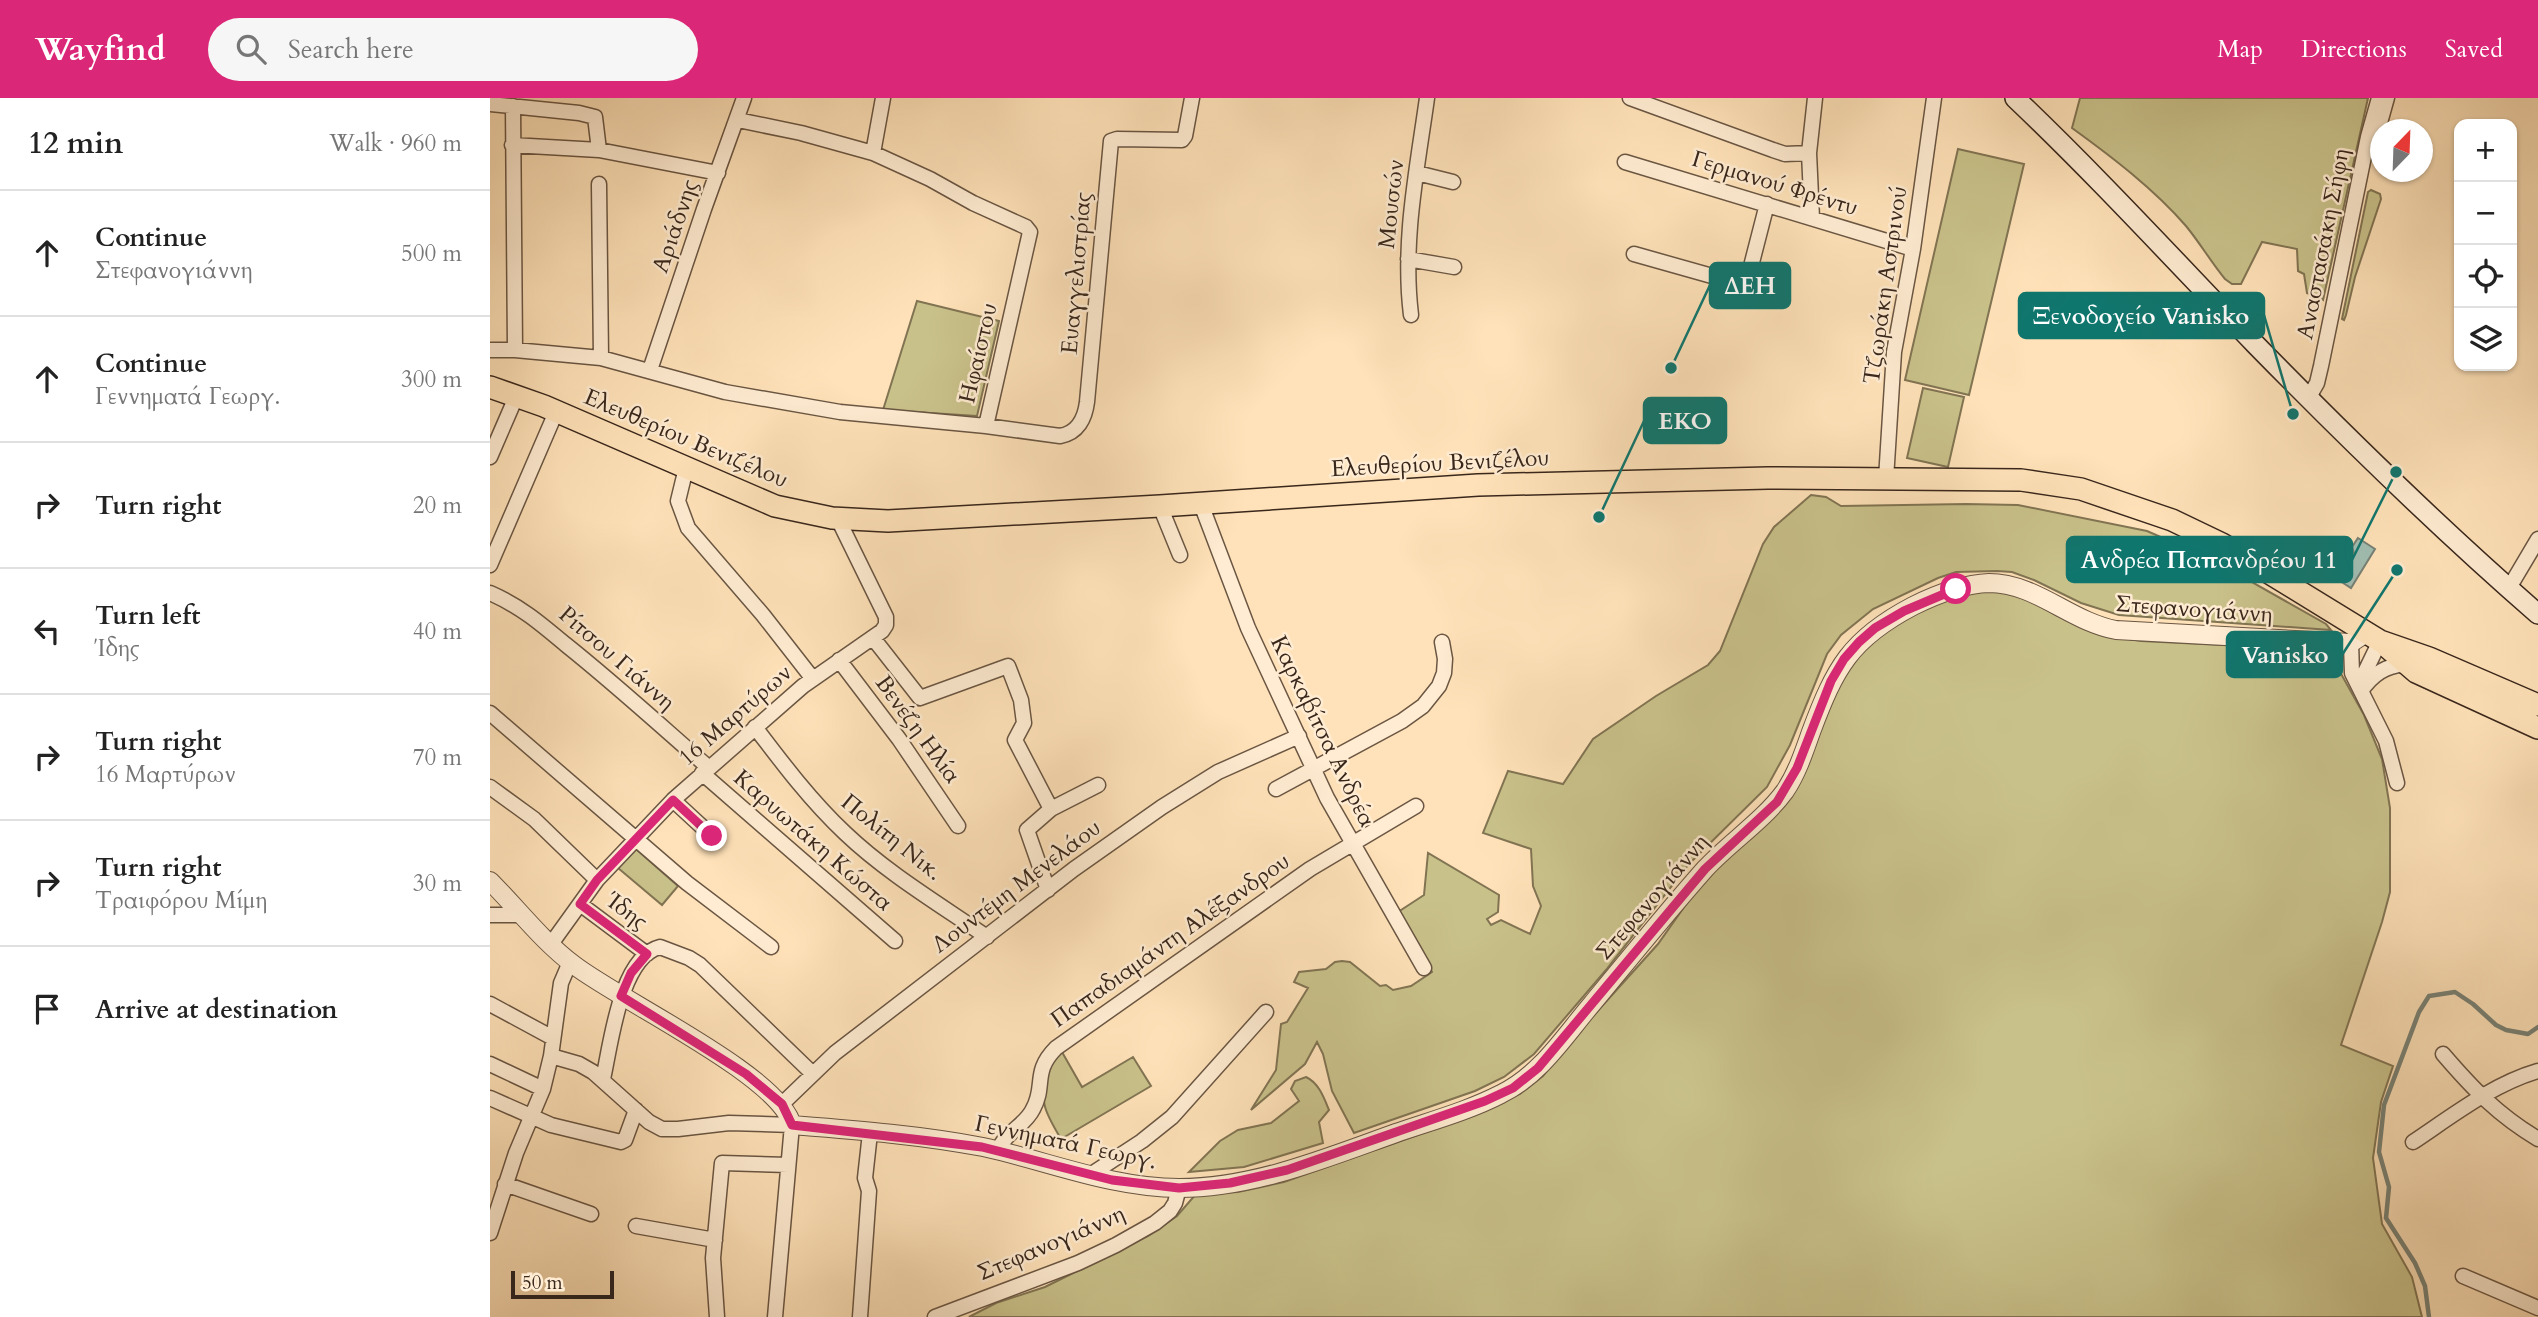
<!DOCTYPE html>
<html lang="en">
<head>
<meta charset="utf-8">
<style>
	:root { --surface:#fff; --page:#f6f6f6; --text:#222; --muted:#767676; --line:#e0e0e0; --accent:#db2777 }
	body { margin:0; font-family:Cardo,serif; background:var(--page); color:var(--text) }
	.controls { position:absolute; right:21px; top:21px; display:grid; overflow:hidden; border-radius:14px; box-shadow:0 2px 5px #0004 }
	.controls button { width:63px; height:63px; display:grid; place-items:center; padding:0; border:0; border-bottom:2px solid var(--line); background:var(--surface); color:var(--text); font:35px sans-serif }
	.compass { position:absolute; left:1880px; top:21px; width:63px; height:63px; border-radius:50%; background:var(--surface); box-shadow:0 2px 5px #0004; rotate:23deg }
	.scale { position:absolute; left:21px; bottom:18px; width:103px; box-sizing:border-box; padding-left:7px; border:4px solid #39271c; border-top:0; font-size:19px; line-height:24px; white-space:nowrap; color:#39271c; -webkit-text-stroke:5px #ffecd2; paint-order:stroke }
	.stop { position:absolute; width:21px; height:21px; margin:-16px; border:5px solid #db2777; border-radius:50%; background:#fff }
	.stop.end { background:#db2777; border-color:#fff; box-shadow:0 2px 7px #0008 }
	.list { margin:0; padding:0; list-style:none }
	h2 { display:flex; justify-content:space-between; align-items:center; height:91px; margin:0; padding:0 28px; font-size:30px }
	h2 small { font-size:23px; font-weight:400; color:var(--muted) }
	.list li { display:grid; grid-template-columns:46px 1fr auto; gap:21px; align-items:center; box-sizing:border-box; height:126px; padding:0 28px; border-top:2px solid var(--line) }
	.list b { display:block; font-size:26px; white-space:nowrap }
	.list p { margin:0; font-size:23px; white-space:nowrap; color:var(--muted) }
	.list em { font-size:23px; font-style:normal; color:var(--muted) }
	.icon { flex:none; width:38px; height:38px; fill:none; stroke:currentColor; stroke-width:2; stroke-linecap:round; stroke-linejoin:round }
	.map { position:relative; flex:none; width:2048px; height:1219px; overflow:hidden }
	header { display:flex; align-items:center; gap:42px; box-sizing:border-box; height:98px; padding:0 35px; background:var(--accent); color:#fff }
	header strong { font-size:33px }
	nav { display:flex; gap:38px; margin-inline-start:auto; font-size:24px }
	.search { width:490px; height:63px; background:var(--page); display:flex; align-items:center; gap:18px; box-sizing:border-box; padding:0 24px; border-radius:38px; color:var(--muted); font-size:26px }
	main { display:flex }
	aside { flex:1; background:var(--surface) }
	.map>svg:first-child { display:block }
	.green { fill:#c9c18a; stroke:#817453; stroke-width:2 }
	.water { fill:#a0bdb1; stroke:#778175; stroke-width:2 }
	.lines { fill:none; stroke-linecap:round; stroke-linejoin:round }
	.stream { stroke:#778175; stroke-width:4.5 }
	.pedestrian-casing { stroke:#6a5643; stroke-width:13 }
	.minor-casing { stroke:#6a5643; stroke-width:17 }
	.tertiary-casing { stroke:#6a5643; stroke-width:20 }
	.secondary-casing { stroke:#39271c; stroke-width:22 }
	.primary-casing { stroke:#39271c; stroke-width:24 }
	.pedestrian { stroke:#ffecd2; stroke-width:10 }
	.minor { stroke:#ffecd2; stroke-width:14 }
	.tertiary { stroke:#ffecd2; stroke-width:18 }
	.secondary { stroke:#ffecd2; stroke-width:19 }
	.primary { stroke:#ffe2b9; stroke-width:21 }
	.route { stroke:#db2777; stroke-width:9 }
	.labels { text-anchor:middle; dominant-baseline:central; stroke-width:5; stroke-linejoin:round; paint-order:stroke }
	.street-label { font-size:23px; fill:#39271c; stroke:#ffecd2 }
	.leader { fill:none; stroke:#0f766e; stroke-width:2.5 }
	.callout-dot { fill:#0f766e; stroke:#ffecd2; stroke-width:2.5 }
	.callout { fill:#0f766e; stroke:#0f766e; stroke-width:2.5 }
	.callout-label { font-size:24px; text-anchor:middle; font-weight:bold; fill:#fff }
</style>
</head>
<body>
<header>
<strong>Wayfind</strong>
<div class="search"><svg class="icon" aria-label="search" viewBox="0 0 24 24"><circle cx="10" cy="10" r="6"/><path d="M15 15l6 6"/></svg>Search here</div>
<nav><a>Map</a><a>Directions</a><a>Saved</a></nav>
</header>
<main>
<aside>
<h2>12 min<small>Walk · 960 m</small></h2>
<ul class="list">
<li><svg class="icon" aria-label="ahead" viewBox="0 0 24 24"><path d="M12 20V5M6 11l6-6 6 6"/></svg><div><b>Continue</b><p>Στεφανογιάννη</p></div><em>500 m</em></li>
<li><svg class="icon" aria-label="ahead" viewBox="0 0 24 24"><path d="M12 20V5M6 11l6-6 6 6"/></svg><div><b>Continue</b><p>Γεννηματά Γεωργ.</p></div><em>300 m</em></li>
<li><svg class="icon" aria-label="right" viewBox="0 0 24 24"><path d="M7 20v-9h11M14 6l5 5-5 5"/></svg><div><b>Turn right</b></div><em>20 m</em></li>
<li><svg class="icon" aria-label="left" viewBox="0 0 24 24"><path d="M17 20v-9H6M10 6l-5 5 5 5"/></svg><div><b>Turn left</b><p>Ίδης</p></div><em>40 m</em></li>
<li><svg class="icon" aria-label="right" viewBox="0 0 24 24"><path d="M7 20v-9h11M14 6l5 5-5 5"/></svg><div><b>Turn right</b><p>16 Μαρτύρων</p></div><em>70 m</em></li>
<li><svg class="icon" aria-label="right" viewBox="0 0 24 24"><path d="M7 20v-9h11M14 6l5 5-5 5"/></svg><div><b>Turn right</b><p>Τραιφόρου Μίμη</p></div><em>30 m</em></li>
<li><svg class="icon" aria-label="arrive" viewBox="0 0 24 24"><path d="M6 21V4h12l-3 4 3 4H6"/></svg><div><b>Arrive at destination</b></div></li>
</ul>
</aside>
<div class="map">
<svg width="2048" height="1219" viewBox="0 0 2048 1219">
	<rect width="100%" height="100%" fill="#ffe2b9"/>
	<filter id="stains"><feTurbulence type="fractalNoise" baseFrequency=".00286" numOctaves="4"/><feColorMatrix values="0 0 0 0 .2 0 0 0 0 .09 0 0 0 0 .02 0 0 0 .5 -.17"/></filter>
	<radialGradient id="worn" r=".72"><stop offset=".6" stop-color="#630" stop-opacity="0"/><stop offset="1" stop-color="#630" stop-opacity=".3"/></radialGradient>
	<path class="green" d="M1590,0H1878L1833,202L1817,195L1814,176L1808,173L1807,151L1772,144L1751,186H1742L1735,181C1721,164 1710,145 1696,128C1664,91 1622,59 1582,30Z
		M1468,51L1534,66L1479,297L1415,282Z
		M1881,92L1890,96L1891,101L1865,179L1856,217L1854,222L1852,221L1878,94Z
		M427,203L509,223L487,318L393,312Z
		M1433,290L1474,299L1458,369L1417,360Z
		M1321,397L1336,399L1351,408L1476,406L1528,407L1657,433L1721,461L1836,526L1841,532L1629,517L1591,505L1544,482L1522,474L1507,473L1466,474L1448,480L1383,511L1351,537L1337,556L1300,647L1277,689L1199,766L1116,872L1044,956L1014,979L985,993L864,1035L842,993L833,956L827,944L815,966L761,1012L786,972L791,926L797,924L818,890L804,884L809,874L836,871L845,864L852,863L860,864L890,888L896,887L903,892L921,888L942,874L908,814L934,797L938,755L1009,797L1008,814L997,821L1001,827L1011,822L1040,836L1051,808L1043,788L1041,751L993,735L1018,673L1073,686L1103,641L1166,598L1218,567L1230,553L1273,446L1284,429Z
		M1489,491L1512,493L1536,501L1566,517L1613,537L1651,543L1833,552L1840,556L1874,617L1892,661L1900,710V794L1892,824L1851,947L1903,968L1891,1004L1883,1060L1892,1126L1922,1179L1932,1219H479L506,1205L555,1189L658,1138L687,1118L706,1096L748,1094L794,1084L959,1026L1030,996L1053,978L1086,937L1168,846L1209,788L1261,735L1351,581L1380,544L1432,511Z
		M146,751L188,788L172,807L128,770Z
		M572,954L592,989L643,959L661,988L571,1041C548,1003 552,1004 561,962Z
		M816,979C829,985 834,1000 839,1012L829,1024L833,1045L754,1069L699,1074L730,1043L748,1032L781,1025L809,1003L801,991L805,983Z"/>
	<path class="water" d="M1868,440L1885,451L1861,490L1844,479L1853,463H1859L1864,455L1862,449Z"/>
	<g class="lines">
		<path class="stream" d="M1939,1219L1935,1188L1925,1165L1896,1120L1899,1089L1889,1054L1894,1007L1929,914L1939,898L1965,894L1983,906L2006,927L2016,932L2038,936L2048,929"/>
		<defs>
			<path id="pedestrian" d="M1887,43L1899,0"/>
			<path id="minor" d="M1140,0L1283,52L1295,56L1319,55
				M0,6L89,15L105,19L109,52L228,75
				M23,8L25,252
				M248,22L311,35L383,55L440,81L483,105L536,129L540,134L496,328
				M22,47L109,52
				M383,55L393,0
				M1135,64L1423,151
				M927,75L963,84
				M109,86L111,260
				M1322,120L1319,55L1325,0
				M1144,156L1254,187L1258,180L1277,106
				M918,161L964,169
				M921,217C912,144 927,72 937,0
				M0,252H25L111,260L235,294L350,314L496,328L570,338C588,335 595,320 597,304L621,43L627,41L692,42L695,38L702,0
				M160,272L214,111L254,0
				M1819,299L1827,285L1831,268L1878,39L1889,0
				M0,359L26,299
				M196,370L188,403L198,430L273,517L323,581
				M1396,381L1404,254L1423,151L1444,0
				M711,406L758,530L837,700L934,870
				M670,408L690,457
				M0,467L66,314
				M2019,490L2048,441
				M0,495C30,508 50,525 75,546C124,585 171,628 218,669
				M383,540L430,600L518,568L531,602L534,625L525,642L561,711
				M1861,545L1862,575L1896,643L1907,685
				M349,562L409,641L468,728
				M1872,588L1875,574L1890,543
				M1871,593C1882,577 1896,566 1916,567
				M0,615L197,785L281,849
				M265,629C293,666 321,703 355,735C397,775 449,806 497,839
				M212,675L405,843
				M0,689L44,721L107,782
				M786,691L912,623L933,608L949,588L954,575L955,561L952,544
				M183,702L222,738
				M558,792L537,732L561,711L608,687
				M90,806L157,856
				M0,817H32
				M61,846L107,782L183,702L313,588L392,533L396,527V519L348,421
				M0,906L63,940
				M1953,956C1983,991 2008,1017 2048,1041
				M61,958L89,966L103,974L159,1024L172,1031H188L239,1025L302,1027L285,1219
				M0,966L53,991
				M113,981C121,946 130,859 170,849L199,860L210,867L323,976
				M0,1000L61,1027L131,1044L135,1042L146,1012
				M292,1006L345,955L584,771L672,709L728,674L809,638
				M1923,1044C1962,1018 2003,986 2048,973
				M508,1053C515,1034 535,1028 543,1011C556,988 542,974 566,950L820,771L926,708
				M600,1077L652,1043L682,1019L776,914
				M15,1086L101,1116
				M146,1128L225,1142
				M0,1135L26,1055L53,991L61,958L71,885L80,864
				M1973,1178L2048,1210
				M227,1219L223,1160L232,1065L298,1067
				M370,1219L379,1093L375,1080L380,1035
				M445,1219L588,1165L626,1147L665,1125L680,1113L685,1105L689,1090"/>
			<path id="tertiary" d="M0,783C28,811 52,843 84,867C129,902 290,978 302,1027C365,1032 431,1037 493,1049C558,1063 622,1090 689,1090C764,1090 836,1060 906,1035C941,1023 978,1013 1011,996C1050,977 1074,939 1101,907C1139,861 1176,815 1215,771C1240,744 1273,723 1295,693C1307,675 1314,654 1321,634C1345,570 1360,541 1423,508C1447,496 1472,486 1499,485C1546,485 1581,524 1626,532L1861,545L1876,535"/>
			<path id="secondary" d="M1525,0C1608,79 1685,163 1765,246C1856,339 1949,430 2048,516"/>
			<path id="primary" d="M0,289L54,308L285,408L342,420L398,423L670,408L988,387L1278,380L1531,382L1591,391L1682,422L1732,446L1890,543L1939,560L2048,607
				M1897,549L1926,574L2048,630"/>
		</defs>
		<use href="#pedestrian" class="pedestrian-casing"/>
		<use href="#minor" class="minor-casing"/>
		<use href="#tertiary" class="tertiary-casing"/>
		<use href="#secondary" class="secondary-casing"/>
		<use href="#primary" class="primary-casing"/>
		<use href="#pedestrian" class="pedestrian"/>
		<use href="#minor" class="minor"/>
		<use href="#tertiary" class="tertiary"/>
		<use href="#secondary" class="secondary"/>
		<use href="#primary" class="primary"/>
	</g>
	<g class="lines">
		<path class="route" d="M222,738L183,702L107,782L90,806L157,856L141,875L131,898L256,976L292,1006L302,1027L492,1049L622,1082L689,1090L740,1085L797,1072L995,1003L1023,990L1048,970L1215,771L1287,704L1307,670L1341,583L1354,561L1369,544L1385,530L1414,513L1466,491"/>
	</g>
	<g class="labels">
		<g class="street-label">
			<text transform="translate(1285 85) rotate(17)">Γερμανού Φρέντυ</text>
			<text transform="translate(901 106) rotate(-84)">Μουσών</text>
			<text transform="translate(185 128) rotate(-71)">Αριάδνης</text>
			<text transform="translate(1833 146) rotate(-79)">Αναστασάκη Σήφη</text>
			<text transform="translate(586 175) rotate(-85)">Ευαγγελιστρίας</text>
			<text transform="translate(1395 187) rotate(-82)">Τζωράκη Αστρινού</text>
			<text transform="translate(488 255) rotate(-77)">Ηφαίστου</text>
			<text transform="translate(196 340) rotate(23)">Ελευθερίου Βενιζέλου</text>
			<text transform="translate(950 365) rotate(-3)">Ελευθερίου Βενιζέλου</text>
			<text transform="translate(1704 511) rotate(4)">Στεφανογιάννη</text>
			<text transform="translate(127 560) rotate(41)">Ρίτσου Γιάννη</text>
			<text transform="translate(245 617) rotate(-41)">16 Μαρτύρων</text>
			<text transform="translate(428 631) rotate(54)">Βενέζη Ηλία</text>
			<text transform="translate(833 633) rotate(64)">Καρκαβίτσα Ανδρέα</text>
			<text transform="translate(402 739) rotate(39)">Πολίτη Νικ.</text>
			<text transform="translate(323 742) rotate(41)">Καρυωτάκη Κώστα</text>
			<text transform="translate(526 788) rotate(-37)">Λουντέμη Μενελάου</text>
			<text transform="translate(1162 799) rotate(-49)">Στεφανογιάννη</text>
			<text transform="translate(137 813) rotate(37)">Ίδης</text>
			<text transform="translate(680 842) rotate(-35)">Παπαδιαμάντη Αλέξανδρου</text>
			<text transform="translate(576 1044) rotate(12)">Γεννηματά Γεωργ.</text>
			<text transform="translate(561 1145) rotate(-23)">Στεφανογιάννη</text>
		</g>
	</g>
	<path class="leader" d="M1181 270L1220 187M1803 316L1774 217M1109 419L1154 323M1906 374L1862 462M1907 472L1852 557"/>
	<g class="callout-dot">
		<circle cx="1181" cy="270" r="7"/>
		<circle cx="1803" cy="316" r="7"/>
		<circle cx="1109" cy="419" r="7"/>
		<circle cx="1906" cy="374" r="7"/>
		<circle cx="1907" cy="472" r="7"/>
	</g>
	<g class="callout">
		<rect x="1220" y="165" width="80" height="45" rx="7"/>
		<rect x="1529" y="195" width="245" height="45" rx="7"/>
		<rect x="1154" y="300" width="82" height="45" rx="7"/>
		<rect x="1577" y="439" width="285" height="45" rx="7"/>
		<rect x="1737" y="534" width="115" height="45" rx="7"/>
	</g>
	<g class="callout-label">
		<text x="1260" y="196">ΔΕΗ</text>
		<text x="1651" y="226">Ξενοδοχείο Vanisko</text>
		<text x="1195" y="331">EKO</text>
		<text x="1719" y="470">Ανδρέα Παπανδρέου 11</text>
		<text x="1795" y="565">Vanisko</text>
	</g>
	<rect width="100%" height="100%" filter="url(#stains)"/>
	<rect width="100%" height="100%" fill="url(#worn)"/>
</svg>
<div class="controls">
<button>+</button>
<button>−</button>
<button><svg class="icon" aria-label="locate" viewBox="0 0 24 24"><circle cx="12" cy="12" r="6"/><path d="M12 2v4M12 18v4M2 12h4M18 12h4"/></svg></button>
<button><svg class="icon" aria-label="layers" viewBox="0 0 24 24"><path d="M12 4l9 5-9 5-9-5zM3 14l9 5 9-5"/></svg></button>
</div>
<svg class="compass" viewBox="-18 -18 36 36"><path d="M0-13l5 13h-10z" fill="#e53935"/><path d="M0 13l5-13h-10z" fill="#767676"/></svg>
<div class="scale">50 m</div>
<div class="stop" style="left:1466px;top:491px"></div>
<div class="stop end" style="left:222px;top:738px"></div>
</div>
</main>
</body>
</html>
